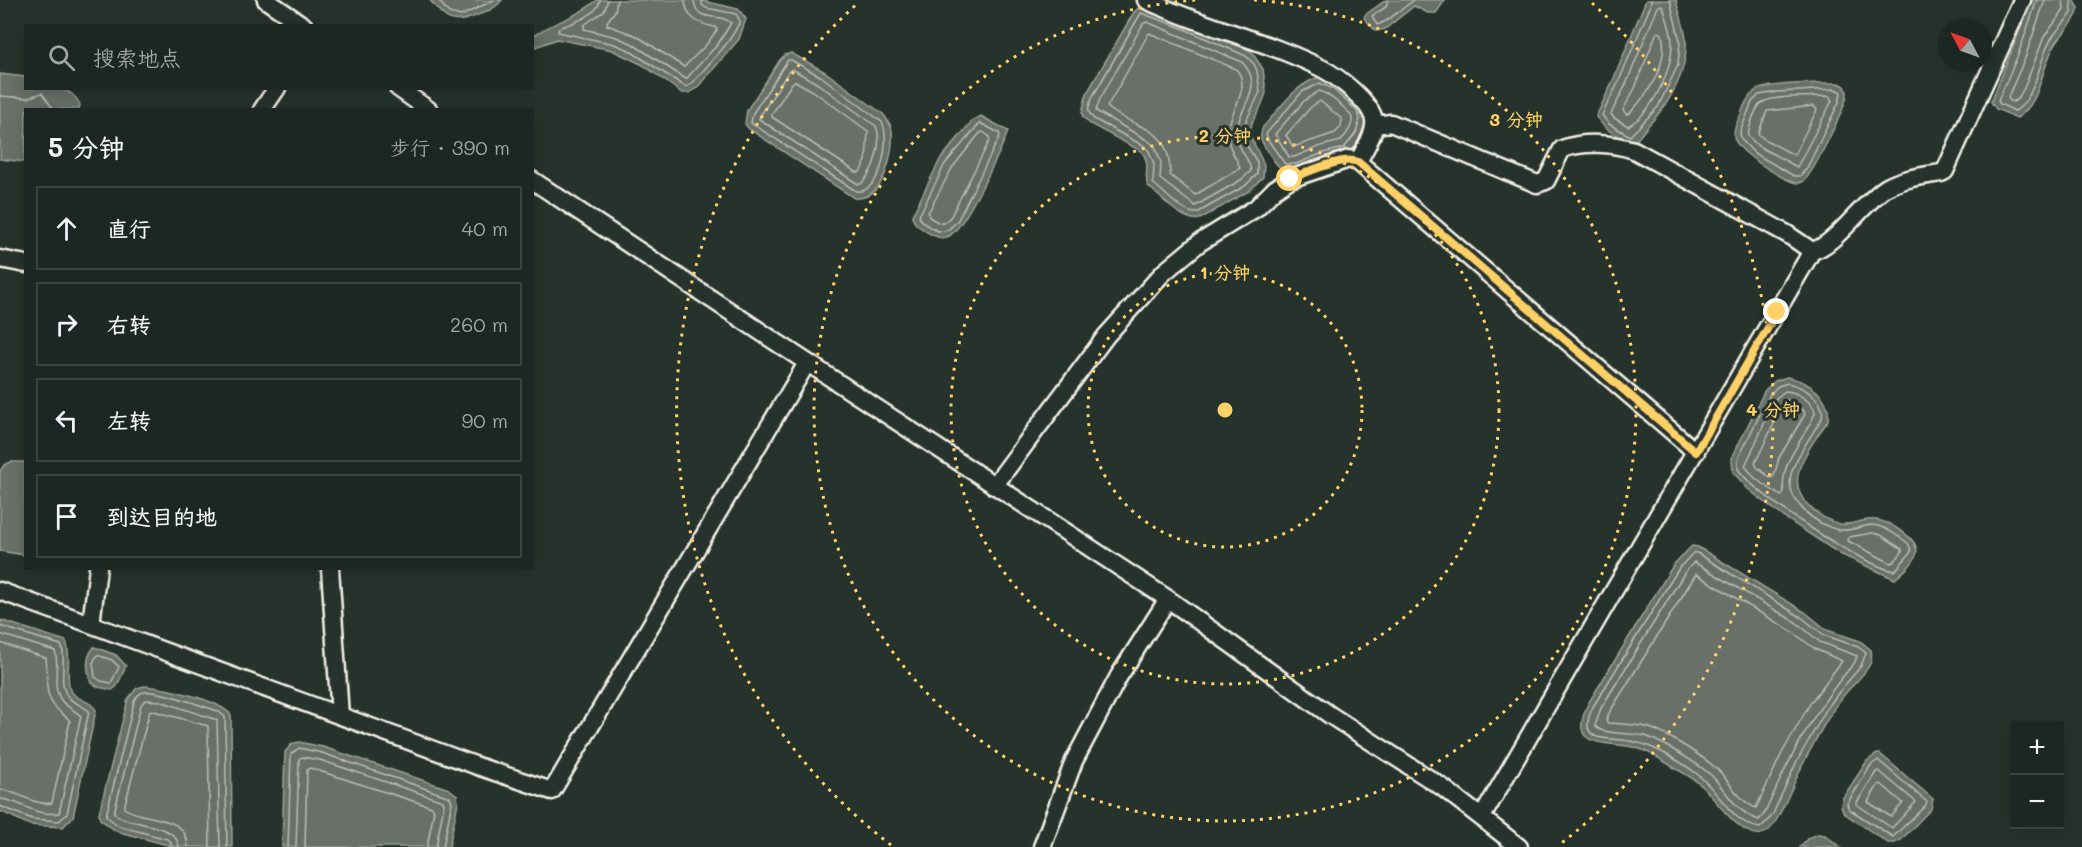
<!DOCTYPE html>
<html lang="zh">
<head>
<meta charset="utf-8">
<style>
	:root { --surface:#1c2622; --page:#29322f; --text:#f1f3f6; --muted:#a0a5a5; --line:#3a4340 }
	body { margin:0; font-family:Mali,"LXGW WenKai TC",sans-serif; background:var(--page); color:var(--text) }
	.controls { position:absolute; right:18px; bottom:18px; display:grid; overflow:hidden; border-radius:0px; box-shadow:0 3px 15px #0003 }
	.controls button { width:54px; height:54px; display:grid; place-items:center; padding:0; border:0; border-bottom:2px solid var(--line); background:var(--surface); color:var(--text); font:30px sans-serif }
	.compass { position:absolute; left:1938px; top:18px; width:54px; height:54px; border-radius:50%; background:var(--surface); box-shadow:0 3px 15px #0003; rotate:311deg }
	.stop { position:absolute; width:18px; height:18px; margin:-14px; border:4px solid #ffd166; border-radius:50%; background:#fff }
	.stop.end { background:#ffd166; border-color:#fff; box-shadow:0 2px 6px #0008 }
	.list { margin:0; padding:0; list-style:none }
	h2 { display:flex; justify-content:space-between; align-items:center; height:78px; margin:0; padding:0 24px; font-size:26px }
	h2 small { font-size:20px; font-weight:400; color:var(--muted) }
	.list li { display:grid; grid-template-columns:39px 1fr auto; gap:18px; align-items:center; box-sizing:border-box; height:84px; margin:0 12px 12px; padding:0 12px; border:2px solid var(--line); border-radius:0px }
	.list b { display:block; font-size:22px; white-space:nowrap }
	.list em { font-size:20px; font-style:normal; color:var(--muted) }
	.icon { flex:none; width:33px; height:33px; fill:none; stroke:currentColor; stroke-width:2; stroke-linecap:round; stroke-linejoin:round }
	.map { position:relative; flex:none; width:2082px; height:847px; overflow:hidden }
	.search { position:absolute; background:var(--surface); box-shadow:0 3px 15px #0003; left:24px; top:24px; width:510px; height:66px; display:flex; align-items:center; gap:15px; box-sizing:border-box; padding:0 21px; border-radius:0px; color:var(--muted); font-size:22px }
	.panel { position:absolute; background:var(--surface); box-shadow:0 3px 15px #0003; left:24px; top:108px; width:510px; height:462px; border-radius:0px }
	.map>svg:first-child { display:block }
	.water { fill:#676f68; stroke:#9fa39b; stroke-width:1.5 }
	.lines { fill:none; stroke-linecap:round; stroke-linejoin:round }
	.shore { stroke:#bcbdb5; stroke-width:1.5 }
	.minor-casing { stroke:#f4f1e8; stroke-width:21 }
	.minor { stroke:#26332d; stroke-width:16 }
	.route { stroke:#ffd166; stroke-width:8 }
	.ring { fill:none; stroke:#ffd166; stroke-width:3; stroke-dasharray:3 6 }
	.centre { fill:#ffd166; stroke:#26332d; stroke-width:3 }
	.ring-label { font-size:18px; text-anchor:middle; font-weight:bold; fill:#ffd166; stroke:#26332d; stroke-width:6; stroke-linejoin:round; paint-order:stroke }
</style>
</head>
<body>
<div class="map">
<svg width="2082" height="847" viewBox="0 0 2082 847">
	<rect width="100%" height="100%" fill="#26332d"/>
	<filter id="ink" filterUnits="userSpaceOnUse"><feTurbulence type="fractalNoise" baseFrequency=".0167" numOctaves="2"/><feDisplacementMap in="SourceGraphic" scale="12" xChannelSelector="R" yChannelSelector="G"/><feConvolveMatrix kernelMatrix="1 2 1 2 8 2 1 2 1" color-interpolation-filters="sRGB"/></filter>
	<g filter="url(#ink)">
		<path class="water" d="M430,0H502C496,8 488,11 478,15C453,26 446,21 430,0Z
			M597,0H699L738,9L746,19L739,39L697,88L689,93H682L643,65L612,50L557,39L533,48V36C553,22 578,17 597,0Z
			M1386,0H1445L1436,13H1428L1414,6L1385,29L1376,31L1364,18L1365,15Z
			M1646,0H1676C1679,13 1685,27 1686,40C1688,73 1669,104 1647,127C1642,133 1638,139 1632,144L1606,129L1596,117L1614,78Z
			M2032,0H2074L2079,8C2076,22 2064,31 2056,43C2040,67 2043,101 2017,118L1996,109L1991,102Z
			M1141,6L1251,51L1263,69L1266,93L1262,104L1252,123L1250,135L1264,165L1263,177L1249,191L1200,219C1183,223 1161,197 1148,186C1143,174 1152,163 1141,151L1090,124L1083,117L1082,112L1087,93L1134,12Z
			M791,53L825,72L883,114C887,119 891,124 892,131C894,153 884,201 854,198L749,129L745,124L747,110L780,60L785,55Z
			M0,74L25,77L26,88C44,88 72,83 80,105L79,109L26,110L25,162L0,159Z
			M1321,77L1327,78C1338,87 1355,97 1362,109C1370,122 1362,141 1351,151C1344,158 1293,173 1284,170C1276,167 1271,155 1266,149C1261,141 1259,136 1263,127C1279,110 1296,82 1321,77Z
			M1836,83C1842,83 1847,86 1847,94C1847,104 1811,179 1802,182C1800,183 1796,183 1793,182C1779,177 1735,151 1734,136C1733,129 1738,121 1741,114C1744,106 1747,97 1755,91C1767,83 1819,83 1836,83Z
			M981,116L1008,131L1007,134C999,154 965,227 949,236C941,240 935,236 927,232C920,227 914,225 912,216L940,160L972,121Z
			M1787,377C1808,381 1832,397 1828,420C1812,446 1781,478 1808,505C1817,514 1827,521 1840,524C1852,526 1864,518 1876,520C1886,521 1893,526 1901,531C1929,549 1915,562 1895,579L1840,554L1785,518L1748,489L1733,472L1732,458L1765,390L1775,381Z
			M11,462H25V555L0,551V471L4,465Z
			M1692,546L1698,547L1805,612L1827,630L1860,641L1871,650C1872,655 1872,659 1870,664C1864,676 1852,685 1844,695C1832,710 1822,728 1813,745C1799,769 1790,795 1777,819C1774,825 1768,833 1761,834C1741,838 1715,799 1703,787C1694,778 1683,773 1673,767C1660,759 1647,750 1632,747C1601,741 1566,748 1589,702L1674,564Z
			M0,620L66,641C72,657 65,674 70,689C75,701 90,699 96,710L73,817L63,827L30,825L0,811Z
			M94,647L116,655L126,666L117,686L112,690L98,687L90,681C87,668 85,658 94,647Z
			M144,686C165,688 218,699 231,715L232,847H175L116,831L100,819L99,813L128,699L137,688Z
			M299,742L323,747L449,789L457,795L458,802L449,847H282L285,752L292,744Z
			M1877,754H1880L1933,799L1931,809L1901,840L1895,843H1888L1844,813L1841,806L1842,799L1867,761Z
			M1818,834L1825,835L1840,847H1800L1808,838Z"/>
		<g class="lines">
			<path class="shore" d="M438,0L449,13L461,16L494,0
				M600,0C598,16 572,23 559,28L558,32L614,44L627,49L686,87C694,84 697,77 703,71C717,54 731,42 740,21L736,14L706,8L702,5V0
				M608,0L604,11L584,25V29L616,37L631,43L686,79L718,44L731,23C719,11 696,25 694,0
				M617,0L615,11L607,22V25L637,36L684,67L706,45L717,30L715,27C699,24 686,19 685,0
				M1388,0L1386,7L1372,16L1377,25L1386,21L1414,0
				M1651,0L1650,7L1619,81L1602,115L1609,124L1630,136L1658,107L1678,65L1680,41L1670,0
				M2037,0L2018,55L1998,101L2000,104L2015,111C2035,100 2039,62 2049,43C2054,32 2065,23 2072,13L2071,0
				M2045,0L2025,58L2008,97L2009,100L2013,102L2018,99L2025,86L2044,37L2064,10L2063,0
				M1661,5L1663,7C1667,19 1672,32 1672,44C1672,71 1652,113 1628,126L1614,118L1611,114L1626,84L1658,7Z
				M1141,13L1182,28L1246,56L1254,64L1257,71L1260,92L1246,121L1244,136L1246,144L1257,162V174L1245,186L1197,213C1184,215 1163,191 1153,183L1154,164L1149,151L1144,146L1094,119C1085,111 1089,106 1093,96Z
				M1147,22L1242,62C1268,90 1235,107 1237,136C1237,149 1250,158 1251,171L1241,180L1195,206L1160,179L1161,163L1155,146L1147,140L1096,111L1100,99L1143,24Z
				M1659,32L1662,34C1669,64 1648,94 1629,114H1626L1623,110L1635,88L1656,34Z
				M1149,33L1236,69C1254,89 1226,113 1228,137C1228,149 1237,158 1240,168L1195,195L1170,175C1170,122 1138,133 1107,107Z
				M788,60H791L822,77L882,122C891,139 881,195 856,191L751,123L753,113Z
				M792,69L818,84L876,126C883,142 874,172 861,184H858L759,119L760,116L789,71Z
				M795,81L813,91L868,131L866,161L860,172H856L772,117V114L792,83Z
				M1320,83L1333,89L1356,110L1360,119L1356,133L1344,148L1323,153L1296,164H1285L1268,140L1266,134L1302,92Z
				M1835,89L1841,92L1839,102L1807,168L1800,176H1794L1754,153L1741,139L1740,132L1752,102L1759,95L1778,92Z
				M1319,91C1326,92 1352,112 1352,119C1353,127 1345,136 1341,141L1321,146L1294,157H1289L1275,134L1304,101Z
				M0,96L27,98L42,93L54,110
				M1829,96L1832,101L1797,167L1758,146L1748,136C1749,128 1755,106 1763,102C1778,95 1812,97 1829,96Z
				M1320,101L1342,119L1341,127L1335,133L1293,147L1286,135L1311,107Z
				M1814,106L1817,110L1794,155L1764,139L1758,134L1767,111Z
				M980,123L999,133L1000,136L958,220C955,223 951,228 947,230C938,235 921,223 919,216L945,164Z
				M983,132L989,136L990,140L951,216C942,227 941,224 929,217L928,213L952,168L980,133Z
				M1788,383C1804,387 1826,400 1822,418C1812,435 1798,453 1792,471C1782,499 1815,525 1839,530C1850,532 1861,526 1871,525C1883,525 1892,533 1901,538C1907,542 1911,545 1911,552L1895,571C1864,567 1755,495 1738,469V459L1770,394L1778,386Z
				M1785,391C1796,391 1814,402 1815,413C1804,441 1779,461 1784,493L1781,496L1756,479L1745,466L1776,398Z
				M1787,400L1804,411L1805,414L1779,458L1774,476L1770,478L1757,467L1755,463L1784,403Z
				M1872,533L1881,535L1902,549V552L1894,562L1891,563L1848,541L1849,537Z
				M1693,553H1697L1801,617L1824,635L1858,647L1866,653L1861,666L1839,692L1826,710L1797,761L1772,816L1760,828C1732,824 1718,790 1697,774C1682,762 1654,746 1635,742C1622,739 1610,740 1597,737C1582,731 1588,717 1594,705L1679,568Z
				M1694,562L1797,623L1820,642L1857,656L1855,662C1815,708 1790,756 1765,813L1759,820C1737,813 1727,792 1712,776C1699,764 1665,744 1648,737C1635,732 1603,736 1595,726L1601,708L1685,572Z
				M1696,574L1791,631L1815,649L1842,661L1811,702L1782,753L1756,808C1741,802 1731,785 1721,773C1708,759 1667,734 1650,728C1636,724 1622,724 1608,723L1606,721L1609,713Z
				M0,626L61,645C68,661 56,684 69,698C75,704 84,706 89,711L67,814L59,821L32,819L0,806
				M0,634L55,651C60,667 51,685 61,700C66,707 75,710 81,716L59,813C33,817 21,800 0,799
				M0,643L46,658C48,675 43,693 55,707C60,713 66,716 70,721L52,803C33,806 19,791 0,790
				M97,655L112,660L119,667L111,683L101,681L95,677L93,663Z
				M1878,760L1927,802L1925,806L1893,837L1849,809L1847,804L1871,765Z
				M1879,771L1916,802L1892,828L1856,804L1876,772Z
				M1881,784L1903,803L1891,817L1868,802L1878,785Z
				M171,847V842L167,839L119,826L106,816L134,702C136,698 138,693 144,692C159,689 201,706 218,711L225,717L227,847
				M179,847C177,822 130,827 114,813L141,705L145,700L160,701L217,720L220,847
				M188,847C187,813 144,822 124,808L150,710L208,726L210,847
				M288,847L291,754L299,748L322,753L450,797L452,802L443,847
				M296,847L299,759L302,757L320,760L443,801L444,804L436,847
				M305,847L307,770L310,768L432,807L434,810L427,847"/>
			<defs>
				<path id="minor" d="M266,0L304,26
					M1146,0C1203,27 1266,40 1323,69C1338,77 1371,102 1374,120C1376,134 1364,149 1358,162
					M398,88L429,110
					M262,110L277,88
					M1374,125L1391,123L1537,184L1546,181L1562,149C1584,141 1612,143 1634,150L1787,234L1812,251
					M532,180L773,340L1168,599L1330,715L1442,787L1519,847
					M0,259L26,264
					M994,486L1106,336L1163,273L1199,243L1256,208L1275,189L1290,179L1349,159L1358,162L1696,452
					M330,568L340,716
					M0,591L480,767L552,791L807,363
					M91,624L98,568
					M1482,817L1812,251C1835,246 1864,201 1887,187C1904,178 1923,176 1941,173L1945,171L2022,0
					M1042,847L1074,761L1119,676L1168,599"/>
			</defs>
			<use href="#minor" class="minor-casing"/>
			<use href="#minor" class="minor"/>
		</g>
	</g>
	<g class="lines" filter="url(#ink)">
		<path class="route" d="M1290,179C1305,173 1344,155 1358,162L1696,452L1777,312"/>
	</g>
	<g class="ring">
		<circle cx="1225" cy="410" r="137"/>
		<circle cx="1225" cy="410" r="274"/>
		<path d="M1254 0A411 411 0 1 1 1196 0"/>
		<path d="M891 845A548 548 0 0 1 858 3M1592 3A548 548 0 0 1 1559 845"/>
	</g>
	<circle cx="1225" cy="410" r="9" class="centre"/>
	<g class="ring-label">
		<text x="1516" y="126">3 分钟</text>
		<text x="1225" y="142">2 分钟</text>
		<text x="1225" y="279">1 分钟</text>
		<text x="1773" y="416">4 分钟</text>
	</g>
</svg>
<div class="controls">
<button>+</button>
<button>−</button>
</div>
<svg class="compass" viewBox="-18 -18 36 36"><path d="M0-13l5 13h-10z" fill="#e53935"/><path d="M0 13l5-13h-10z" fill="#a0a5a5"/></svg>
<div class="stop" style="left:1290px;top:179px"></div>
<div class="stop end" style="left:1777px;top:312px"></div>
<div class="search"><svg class="icon" aria-label="search" viewBox="0 0 24 24"><circle cx="10" cy="10" r="6"/><path d="M15 15l6 6"/></svg>搜索地点</div>
<section class="panel">
<h2>5 分钟<small>步行 · 390 m</small></h2>
<ul class="list">
<li><svg class="icon" aria-label="ahead" viewBox="0 0 24 24"><path d="M12 20V5M6 11l6-6 6 6"/></svg><div><b>直行</b></div><em>40 m</em></li>
<li><svg class="icon" aria-label="right" viewBox="0 0 24 24"><path d="M7 20v-9h11M14 6l5 5-5 5"/></svg><div><b>右转</b></div><em>260 m</em></li>
<li><svg class="icon" aria-label="left" viewBox="0 0 24 24"><path d="M17 20v-9H6M10 6l-5 5 5 5"/></svg><div><b>左转</b></div><em>90 m</em></li>
<li><svg class="icon" aria-label="arrive" viewBox="0 0 24 24"><path d="M6 21V4h12l-3 4 3 4H6"/></svg><div><b>到达目的地</b></div></li>
</ul>
</section>
</div>
</body>
</html>
